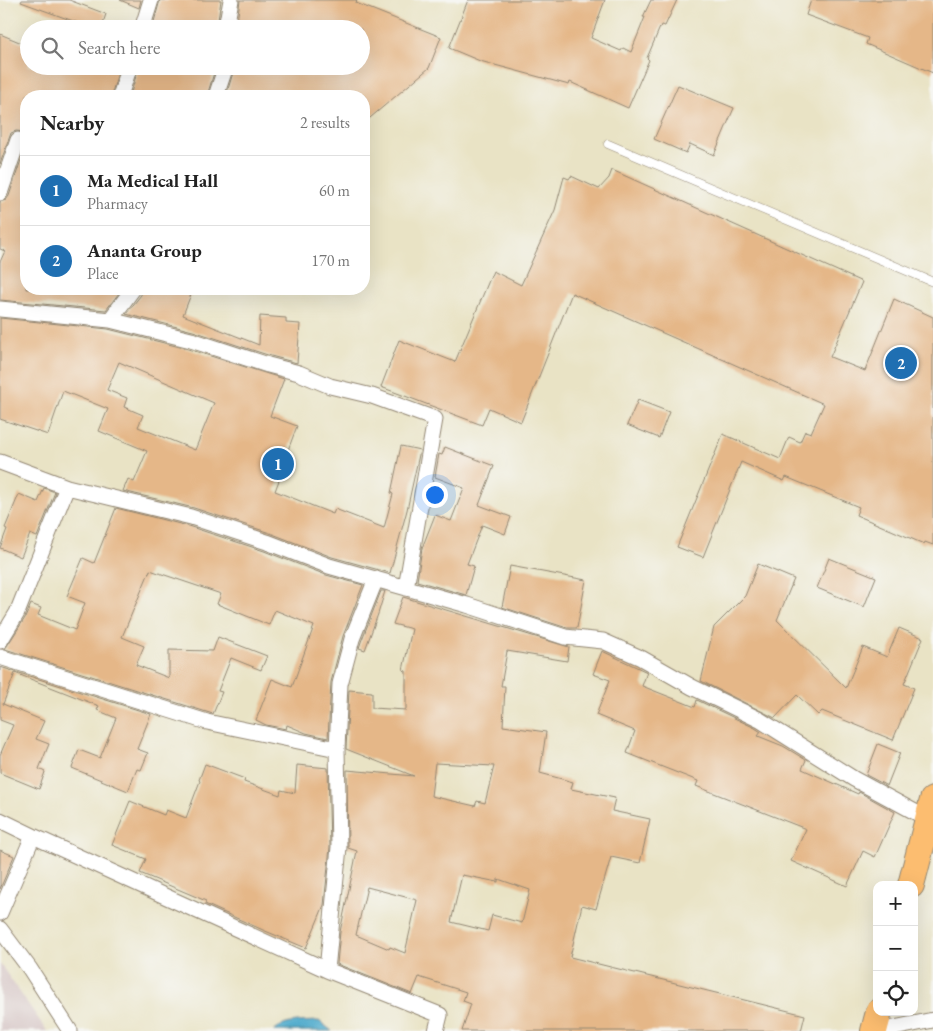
<!DOCTYPE html>
<html lang="en">
<head>
<meta charset="utf-8">
<style>
	:root { --surface:#fff; --page:#f2f2f2; --text:#222; --muted:#767676; --line:#e0e0e0; --accent:#1f6fb2 }
	body { margin:0; font-family:"EB Garamond",serif; background:var(--page); color:var(--text) }
	.controls { position:absolute; right:15px; bottom:15px; display:grid; overflow:hidden; border-radius:10px; box-shadow:0 5px 20px #0002 }
	.controls button { width:45px; height:45px; display:grid; place-items:center; padding:0; border:0; border-bottom:1px solid var(--line); background:var(--surface); color:var(--text); font:25px sans-serif }
	.you { position:absolute; left:434px; top:494px; width:18px; height:18px; margin:-12px; border:4px solid #fff; border-radius:50%; background:#1a73e8; box-shadow:0 0 0 8px #1a73e833 }
	.badge { display:grid; place-items:center; width:32px; height:32px; border-radius:50%; background:var(--accent); color:#fff; font-size:16px; font-weight:700 }
	.pin { position:absolute; translate:-50% -50%; border:2px solid #fff; box-shadow:0 1px 5px #0006 }
	.list { margin:0; padding:0; list-style:none }
	h2 { display:flex; justify-content:space-between; align-items:center; height:65px; margin:0; padding:0 20px; font-size:21px }
	h2 small { font-size:16px; font-weight:400; color:var(--muted) }
	.list li { display:grid; grid-template-columns:32px 1fr auto; gap:15px; align-items:center; box-sizing:border-box; height:70px; padding:0 20px; border-top:1px solid var(--line) }
	.list b { display:block; font-size:19px; white-space:nowrap }
	.list p { margin:0; font-size:16px; white-space:nowrap; color:var(--muted) }
	.list em { font-size:16px; font-style:normal; color:var(--muted) }
	.icon { flex:none; width:28px; height:28px; fill:none; stroke:currentColor; stroke-width:2; stroke-linecap:round; stroke-linejoin:round }
	.map { position:relative; flex:none; width:933px; height:1031px; overflow:hidden }
	.search { position:absolute; background:var(--surface); box-shadow:0 5px 20px #0002; left:20px; top:20px; width:350px; height:55px; display:flex; align-items:center; gap:12px; box-sizing:border-box; padding:0 18px; border-radius:28px; color:var(--muted); font-size:19px }
	.panel { position:absolute; background:var(--surface); box-shadow:0 5px 20px #0002; left:20px; top:90px; width:350px; height:205px; border-radius:20px }
	.map>svg:first-child { display:block }
	.industrial { fill:#d2bfc0 }
	.water { fill:#4eaacc; stroke:#446a75 }
	.building { fill:#e5b788; fill-rule:evenodd }
	.lines { fill:none; stroke-linecap:round; stroke-linejoin:round }
	.lane-casing { stroke:#928672; stroke-width:9 }
	.street-casing { stroke:#928672; stroke-width:17 }
	.highway-casing { stroke:#928672; stroke-width:28 }
	.lane { stroke:#fff; stroke-width:8 }
	.street { stroke:#fff; stroke-width:15 }
	.highway { stroke:#fcbd6f; stroke-width:26 }
</style>
</head>
<body>
<div class="map">
<svg width="933" height="1031" viewBox="0 0 933 1031">
	<rect width="100%" height="100%" fill="#f6f6f2"/>
	<filter id="ink" filterUnits="userSpaceOnUse"><feTurbulence type="fractalNoise" baseFrequency=".02" numOctaves="2"/><feDisplacementMap in="SourceGraphic" scale="10" xChannelSelector="R" yChannelSelector="G"/><feConvolveMatrix kernelMatrix="1 2 1 2 8 2 1 2 1" color-interpolation-filters="sRGB"/></filter>
	<filter id="wash" filterUnits="userSpaceOnUse"><feTurbulence type="fractalNoise" baseFrequency=".0096" numOctaves="4" result="noise"/><feDisplacementMap in="SourceGraphic" scale="20" xChannelSelector="R" yChannelSelector="G"/><feGaussianBlur stdDeviation="1.12" result="paint"/><feColorMatrix in="noise" values="0 0 0 0 0 0 0 0 0 0 0 0 0 0 0 0 0 1.4 0 .05"/><feComposite in="paint" operator="in"/></filter>
	<g filter="url(#wash)">
		<rect width="100%" height="100%" fill="#e9e3c5"/>
		<path class="industrial" d="M0,964L47,1031H0Z"/>
		<path class="water" d="M319,1021L332,1031H273C286,1020 303,1022 319,1021Z"/>
		<g id="blocks">
			<path class="building" d="M22,0H69L106,14L101,29H95L21,2Z
				M120,0H141L139,8Z
				M160,0H221L218,20L219,29H152Z
				M240,0H357L356,3L441,37L429,68L364,123V96H226L235,66H361V29H238L237,22Z
				M468,0H605L591,38L621,51L623,48L631,52L645,17H643L651,0H677L665,26L661,25L647,58L649,60L628,108L570,82L569,85L480,61L449,48Z
				M811,0H933V73L866,44L868,38L806,15Z
				M0,34L29,46V66H120L111,96H26V132L16,131L11,133L0,164Z
				M139,66H216L207,96H130Z
				M678,85L734,108L714,155L690,144L686,153L654,139Z
				M24,151H26V289H122L106,310L0,300V262L5,251L0,249V202L6,200L9,196Z
				M612,170L862,282L830,357L865,371L894,299L933,317V545L925,542L924,544L856,515L859,507L786,477L784,481L741,462L703,557L677,547L723,434L780,459L789,437L800,442L805,431L811,433L824,404L572,293L521,422L489,408L482,425L381,387L399,340L455,362L493,271L521,285L555,210L564,177L569,179L571,176L599,189L609,178Z
				M142,289H193L183,315L259,345L260,316L286,318V323L300,324L297,363L271,356L193,331L126,314L141,295Z
				M0,318L108,329L188,349L284,379L270,416L297,426L288,450L290,451L275,491L333,514L335,509L384,528L393,494L391,493L401,446L420,450L407,510L390,573L332,557L270,533L194,508L123,491L128,479L134,482L147,451L99,431L108,409L63,391L48,435L0,419ZM119,362L214,403L195,450L138,427L143,415L124,407L127,398L107,390Z
				M638,400L669,412L659,438L627,425Z
				M445,447L494,466L479,505L511,517L505,534L482,525L467,564L474,566L466,595L417,581L422,548L435,515L451,521L464,488L435,477L439,454L442,455Z
				M44,488L55,492L37,537L30,534L21,557L0,548L7,529L5,528L19,494L38,502Z
				M116,508L188,526L264,551L326,575L363,585L343,636L331,682L328,738L306,733L287,725L286,729L266,725L256,720L272,679L292,687L314,626L275,610L269,625L217,604L221,594L150,570L122,637L144,646L136,665L169,678V650L213,651L218,637L267,656L261,670L231,658L218,691L222,692L213,714L5,649L25,618L31,604L41,608L38,615L75,630L85,603L67,596L83,558L94,563Z
				M829,558L876,577L864,607L817,588Z
				M758,564L794,579L777,620L846,688L863,647L887,657L899,628L923,638L904,684L914,688L893,740L822,711L818,715L797,695L775,718L701,681L714,627L745,596Z
				M510,566L586,580L577,628H567L502,607Z
				M381,591H385L378,614L365,650L359,648L361,642Z
				M403,597L569,647L567,661L507,651L501,686H505L503,726L546,732L540,773L573,782L571,789L615,798L612,811L650,819L640,863L611,857L596,909L582,905L570,957L805,1015L801,1031H462L471,1004L463,1001L466,992L419,977L412,994L337,964L340,932L357,851L348,848L347,770L414,776L346,749L349,690L372,692V708L406,710V671L403,670L412,629L393,624ZM435,763L494,766L485,803L477,801L475,806L431,796ZM462,875L498,882V879L530,890L522,923L492,915L488,931L451,922ZM367,887L417,900L405,953L390,947L389,949L356,935Z
				M602,651L647,672L642,686L695,707L697,700L755,728L761,732L758,736L783,746L806,760L802,769L858,794L859,792L895,812L875,857L863,851L847,886L791,861L806,829L696,786L698,781L627,753L635,731L596,715L610,680L593,674Z
				M0,667L151,714L137,749L148,753L141,770L137,769L128,791L72,768L79,750L100,758L116,718L97,710L99,706L15,673L3,704L44,721L36,739L49,744L39,769L45,772L39,789L0,773V755L13,725L0,720Z
				M878,744L900,753L887,786L866,775Z
				M205,764L245,779L244,782L280,795L281,790L295,793L297,765L328,768L330,847L324,905L306,948L263,930L205,904L206,901L140,873L146,859L112,845L130,801L164,815L166,810L186,818L200,781L199,780Z
				M0,850L14,856L0,889Z"/>
		</g>
	</g>
	<g filter="url(#ink)">
		<use href="#blocks" fill-opacity="0" stroke="#928672" stroke-width="1"/>
		<g class="lines">
			<defs>
				<path id="lane" d="M608,144L933,282"/>
				<path id="street" d="M142,29L151,0
					M229,29L227,22L231,0
					M120,96L130,66
					M216,96L226,66
					M0,193L18,140L26,142
					M0,309L110,320L191,340L268,365L299,373L330,386L372,396L435,419L406,588
					M110,320L133,289
					M0,462L67,487L191,517L267,542L329,566L467,605L565,637L603,641L641,658L692,687L760,720L854,779L928,819
					M376,579L352,639L340,684L337,749L339,847L327,970L440,1015L436,1031
					M0,641L17,613L67,487
					M0,657L207,722L337,749
					M0,820L33,836
					M0,913L33,836L327,970
					M0,929L30,969L70,1031
					M879,1031L933,1020"/>
				<path id="highway" d="M911,885L933,800
					M874,1031L879,1012"/>
			</defs>
			<use href="#lane" class="lane-casing"/>
			<use href="#street" class="street-casing"/>
			<use href="#highway" class="highway-casing"/>
			<use href="#lane" class="lane"/>
			<use href="#street" class="street"/>
			<use href="#highway" class="highway"/>
		</g>
	</g>
</svg>
<div class="controls">
<button>+</button>
<button>−</button>
<button><svg class="icon" aria-label="locate" viewBox="0 0 24 24"><circle cx="12" cy="12" r="6"/><path d="M12 2v4M12 18v4M2 12h4M18 12h4"/></svg></button>
</div>
<div class="you"></div>
<div class="pin badge" style="left:278px;top:464px">1</div>
<div class="pin badge" style="left:901px;top:363px">2</div>
<div class="search"><svg class="icon" aria-label="search" viewBox="0 0 24 24"><circle cx="10" cy="10" r="6"/><path d="M15 15l6 6"/></svg>Search here</div>
<section class="panel">
<h2>Nearby<small>2 results</small></h2>
<ul class="list">
<li><span class="badge">1</span><div><b>Ma Medical Hall</b><p>Pharmacy</p></div><em>60 m</em></li>
<li><span class="badge">2</span><div><b>Ananta Group</b><p>Place</p></div><em>170 m</em></li>
</ul>
</section>
</div>
</body>
</html>
